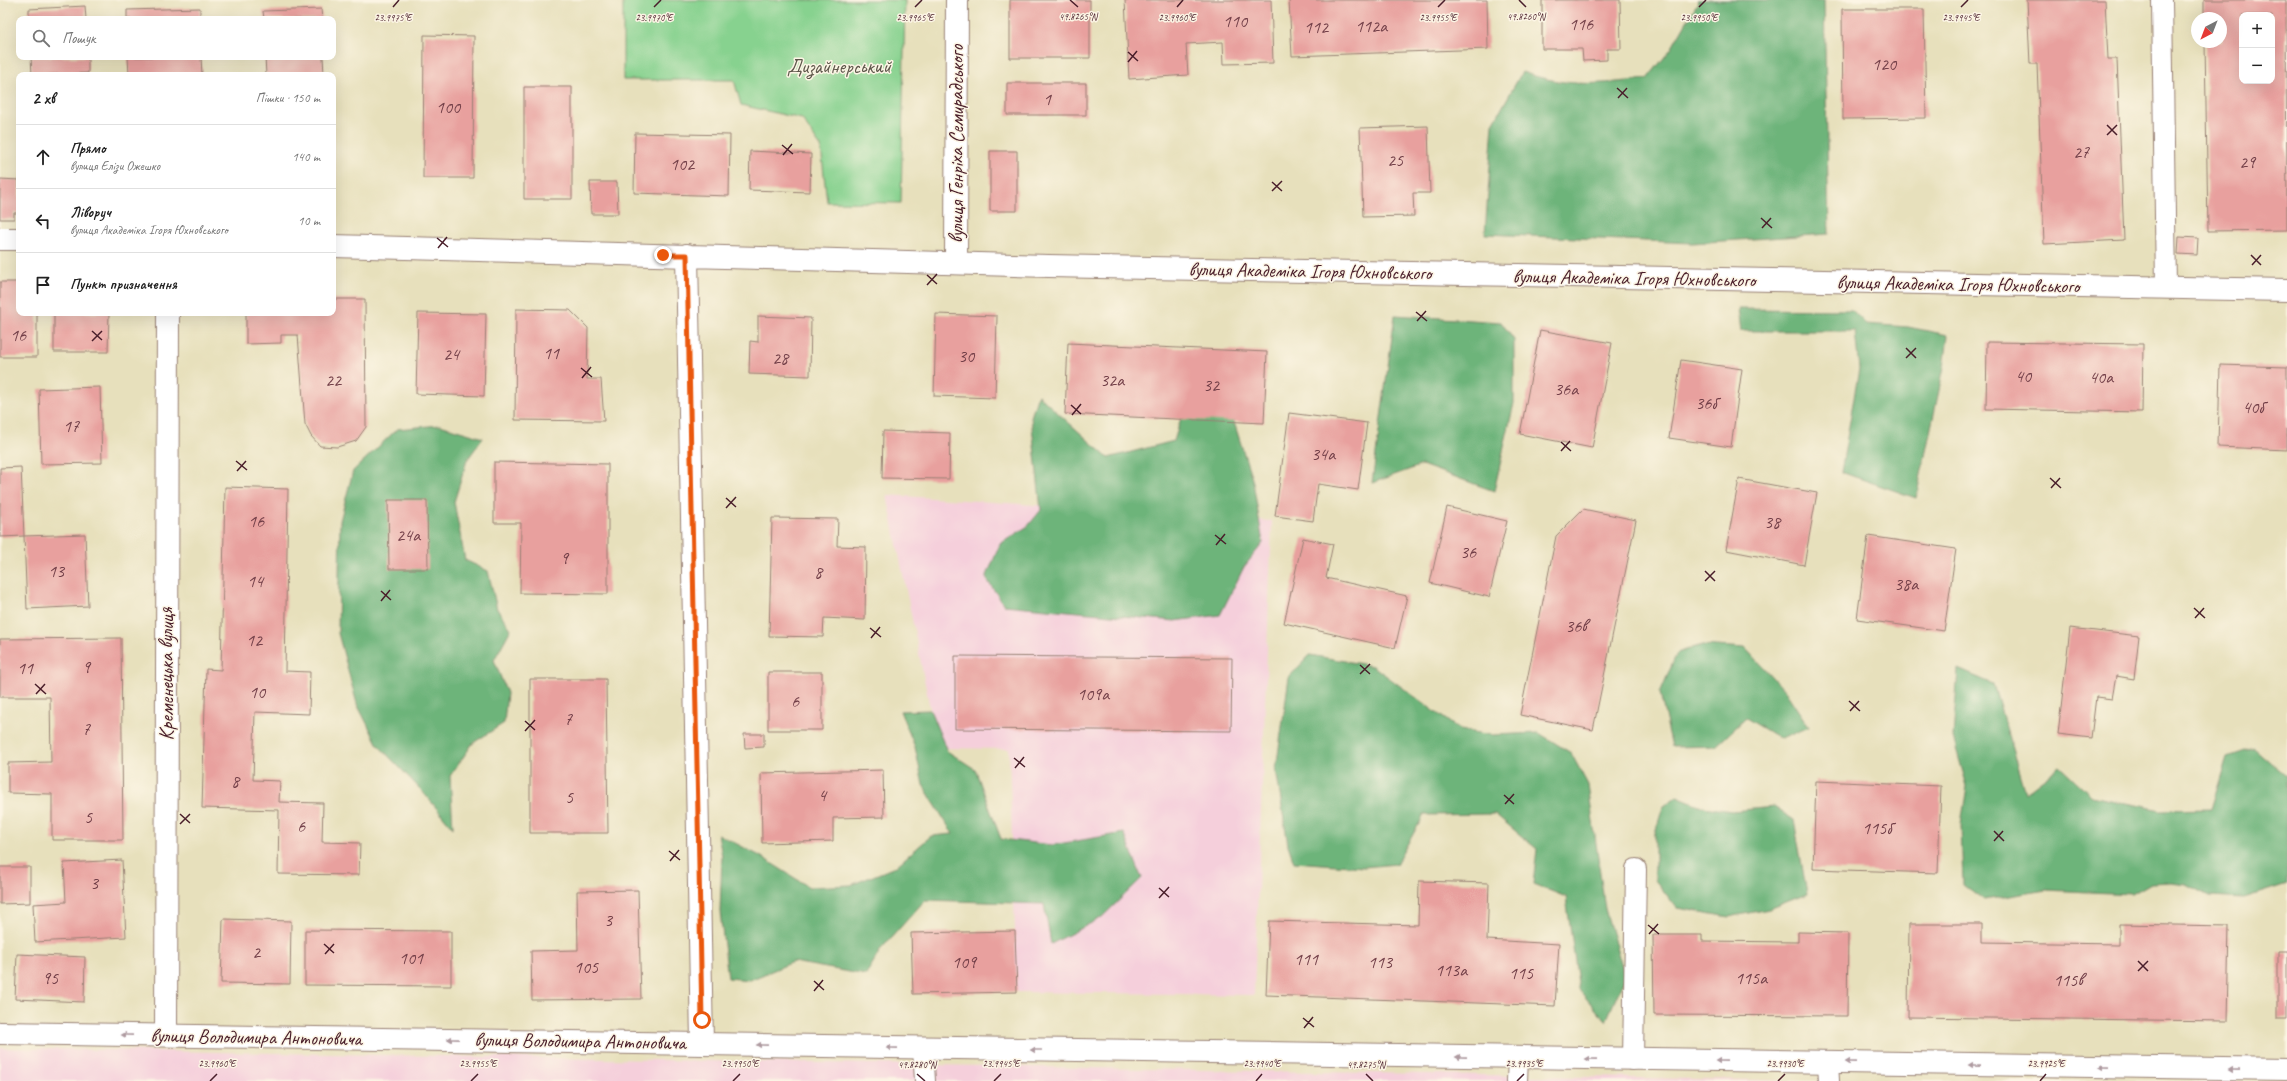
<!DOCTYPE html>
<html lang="uk">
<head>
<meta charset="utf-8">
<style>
	:root { --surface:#fff; --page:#f6f6f6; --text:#222; --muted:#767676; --line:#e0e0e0 }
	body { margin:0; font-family:Caveat,sans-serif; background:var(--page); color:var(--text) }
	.controls { position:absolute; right:12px; top:12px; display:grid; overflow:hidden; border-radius:8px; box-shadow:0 4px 16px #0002 }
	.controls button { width:36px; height:36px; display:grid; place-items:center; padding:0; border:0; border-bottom:1px solid var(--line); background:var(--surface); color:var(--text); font:20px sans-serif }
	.compass { position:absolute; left:2191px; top:12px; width:36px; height:36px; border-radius:50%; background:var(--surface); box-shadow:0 4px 16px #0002; rotate:222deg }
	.stop { position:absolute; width:12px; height:12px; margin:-9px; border:3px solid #ea580c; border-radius:50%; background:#fff }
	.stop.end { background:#ea580c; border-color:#fff; box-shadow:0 1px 4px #0008 }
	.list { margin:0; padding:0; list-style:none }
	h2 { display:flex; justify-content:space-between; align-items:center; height:52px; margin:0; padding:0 16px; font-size:17px }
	h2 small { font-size:13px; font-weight:400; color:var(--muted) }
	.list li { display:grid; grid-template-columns:26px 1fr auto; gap:12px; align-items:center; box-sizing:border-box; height:64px; padding:0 16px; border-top:1px solid var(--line) }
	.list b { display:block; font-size:15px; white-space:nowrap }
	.list p { margin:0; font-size:13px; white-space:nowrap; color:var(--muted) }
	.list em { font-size:13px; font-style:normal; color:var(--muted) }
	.icon { flex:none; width:22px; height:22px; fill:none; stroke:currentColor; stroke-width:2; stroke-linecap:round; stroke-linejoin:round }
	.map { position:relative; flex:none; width:2287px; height:1081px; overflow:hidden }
	.search { position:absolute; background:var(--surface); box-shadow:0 4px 16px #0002; left:16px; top:16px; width:320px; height:44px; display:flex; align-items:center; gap:10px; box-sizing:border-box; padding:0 14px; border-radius:8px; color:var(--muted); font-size:15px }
	.panel { position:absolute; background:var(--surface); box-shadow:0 4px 16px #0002; left:16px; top:72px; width:320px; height:244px; border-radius:8px }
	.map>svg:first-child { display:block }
	.built { fill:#f5cfdb }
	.green { fill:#87d28f; stroke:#68785d }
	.forest { fill:#6db47a; stroke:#5c6a52 }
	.building { fill:#e8a09e; fill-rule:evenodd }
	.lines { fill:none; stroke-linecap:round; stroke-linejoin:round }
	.lane-casing { stroke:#988074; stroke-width:22 }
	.street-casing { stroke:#988074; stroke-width:24 }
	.secondary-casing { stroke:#988074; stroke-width:24 }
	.lane { stroke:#fff; stroke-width:20 }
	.street { stroke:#fff; stroke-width:22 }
	.secondary { stroke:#fff; stroke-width:22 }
	.oneway { fill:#ae9aa0 }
	.route { stroke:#ea580c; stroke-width:5 }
	.ticks { fill:none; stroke:#4a1f2b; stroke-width:1.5 }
	.labels { text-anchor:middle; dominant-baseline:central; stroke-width:3; stroke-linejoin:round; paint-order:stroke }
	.number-label { font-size:18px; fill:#723f48 }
	.park-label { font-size:20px; fill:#5c5549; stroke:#fcf5e5 }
	.street-label { font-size:20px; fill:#4a1f2b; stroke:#fcf5e5 }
	.ticks-label { font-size:10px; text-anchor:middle; fill:#4a1f2b; stroke:#fcf5e5; stroke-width:3; stroke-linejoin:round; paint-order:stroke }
</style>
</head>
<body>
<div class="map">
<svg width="2287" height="1081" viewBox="0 0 2287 1081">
	<rect width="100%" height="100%" fill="#fcf5e5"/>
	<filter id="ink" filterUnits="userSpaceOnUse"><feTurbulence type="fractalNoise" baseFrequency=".025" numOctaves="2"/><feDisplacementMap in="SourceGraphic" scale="8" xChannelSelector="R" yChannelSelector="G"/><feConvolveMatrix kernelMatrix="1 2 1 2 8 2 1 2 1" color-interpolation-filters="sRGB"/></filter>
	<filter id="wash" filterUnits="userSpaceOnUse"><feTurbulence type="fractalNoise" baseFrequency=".012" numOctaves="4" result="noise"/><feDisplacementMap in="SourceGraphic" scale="16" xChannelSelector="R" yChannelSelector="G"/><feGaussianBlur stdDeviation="0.9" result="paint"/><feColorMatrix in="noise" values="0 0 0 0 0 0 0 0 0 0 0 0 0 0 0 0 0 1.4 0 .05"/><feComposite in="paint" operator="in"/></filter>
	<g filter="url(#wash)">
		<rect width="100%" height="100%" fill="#e7e0bc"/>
		<path class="built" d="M887,495L1272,521L1254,995L1017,992L1009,749L938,748Z
			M0,1048L1804,1081H0Z"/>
		<path class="green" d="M623,0H905L901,203L827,202L821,147L802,119L741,105L734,80H623Z"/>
		<path class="forest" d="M1697,0H1824L1829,234L1692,243L1485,234L1493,124L1522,72C1569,88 1599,84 1647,79L1671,49L1698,2Z
			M1738,309L1852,310L1866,324L1908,327L1948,335L1944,367L1916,498L1841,472L1859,369L1855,331H1741Z
			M1395,315L1501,322L1514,340V403L1494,491L1422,465L1372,483Z
			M1038,395L1108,458L1174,441L1184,408L1233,419L1253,482L1263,543L1244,567L1220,615L1175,621L1004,605L986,578L1000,544L1028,526L1041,510L1031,417Z
			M440,425L483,438L467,460L454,502L465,560L488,571L497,609L511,629L494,660L507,693L504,723L473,743L450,776L453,828L422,791L378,745L357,704L338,633L340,521L353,471L397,429Z
			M1702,645L1745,648L1785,691L1809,727L1781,739L1746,718L1716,746L1672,747L1660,693L1677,653Z
			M1310,655L1373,666L1460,730L1492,735L1539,733L1571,753L1588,785L1605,909L1625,977L1606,1021L1579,990L1566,897L1533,884L1537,849L1495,814L1424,815L1396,864L1364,867L1294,862L1288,845L1276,769L1289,677Z
			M1958,669L1993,684L2025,793L2060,766L2092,796L2161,810L2212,809L2228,757L2254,748L2287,777V884L2244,898L2210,896L2187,884L2171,882L2151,883L2132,894L2046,890L1984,900L1963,884L1961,825L1967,786L1953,738Z
			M930,710L947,751L975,769L1001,839L1052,845L1124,833L1142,878L1101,918L1051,944L1044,904L925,900L881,949L866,975L793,962L750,980L728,978L720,912L722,856L718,834L760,856L809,887L851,885L895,867L931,836L953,834L923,785L915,747L900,711Z
			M1677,796L1704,807L1732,811L1774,807L1794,820L1807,894L1768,909L1729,917L1677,908L1655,880V833L1663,807Z"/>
		<g id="blocks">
			<path class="building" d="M1010,0H1090V58H1010Z
				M1125,0H1271L1273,63L1224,64L1223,42L1186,44L1188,75L1129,79Z
				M1289,0H1487L1488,49L1292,56Z
				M1542,0H1620L1621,49H1607V60L1583,61L1582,49H1542Z
				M2027,0H2105L2108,59H2117L2124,240L2044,244L2037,64H2030Z
				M2204,0H2286L2287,230L2208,231L2205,42H2221V18H2204ZM2242,15H2272V81H2242Z
				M85,6L86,19H29V9Z
				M200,8V19H127V10Z
				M321,9L322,19H264L263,11Z
				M1842,9H1924L1926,118L1843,119Z
				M424,35L474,36L473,178H423Z
				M31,57H88V73L32,75Z
				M128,57H201L202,75H129Z
				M265,57H323L324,75H266Z
				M1007,83H1086V115H1007Z
				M524,87H572V199H524Z
				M1428,126L1430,193H1413L1414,216L1363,217L1360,128Z
				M635,133L730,135L729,196L634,193Z
				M750,151L811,154L810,192L749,190Z
				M990,151H1017V211H990Z
				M0,179L19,180V213H14V219H0Z
				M590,182H617L618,214H591Z
				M2179,237L2198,238L2197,255L2178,254Z
				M0,282H19V313H37V357H0Z
				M333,299H365L366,427L356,441L337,447L320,446L311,436L305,424L298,335H281V343L246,344V313H333Z
				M516,309L570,310L588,328L587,379H601L604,421L515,420Z
				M54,313H109L108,352H54Z
				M418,313L486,314L484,396L416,394Z
				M936,314L997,316L995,398L934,396Z
				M758,316L811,318L810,376L749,374L750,341L758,342Z
				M1540,330L1612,343L1592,448L1520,434Z
				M1987,342L2143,344L2142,412L1986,409Z
				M1068,343L1267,352L1264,423L1065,414Z
				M1681,360L1742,369L1731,447L1669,438Z
				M2220,365L2287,367V450L2218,447Z
				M100,387L102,463L41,464L39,389Z
				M1289,413L1367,423L1358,490L1318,484L1313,521L1275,516Z
				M883,431L950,433L949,479L882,478Z
				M494,462L608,464V594L520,593L521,523H494Z
				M21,467L24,536L85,534L88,606L27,609L24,536L0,537V468Z
				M1739,479L1817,493L1804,565L1726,550Z
				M225,487L288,489L285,671L310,672L309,714L255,712L253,780L280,781L279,802L323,803L322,842L360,843L359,875L278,874L279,810L202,808L206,669L221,670Z
				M388,500H427L428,569H389Z
				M1447,507L1507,521L1489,597L1430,583Z
				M1583,509L1636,520L1593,730L1520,715L1556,536Z
				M772,518L838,519L837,546L866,547L865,620L824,618L823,637L769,636Z
				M1868,536L1956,549L1944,631L1857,619Z
				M1303,538L1333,544L1326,578L1407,596L1395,648L1284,623Z
				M2070,628L2139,636L2134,679L2116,676L2112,699L2096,697L2091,738L2058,734Z
				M121,638L123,840H52V794L8,793V763L51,762L50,697H0V639Z
				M955,656L1232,658L1231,731L955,729Z
				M768,672H822V730H768Z
				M530,679H606L608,833H530Z
				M744,734H764V747L745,748Z
				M883,770L884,817L833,818V841L762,843L761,773Z
				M1816,781L1941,786L1938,873L1813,869Z
				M122,860L126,937L35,942L33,904L66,902L64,863Z
				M0,867H30V903L0,904Z
				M1419,881L1489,883L1487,940L1559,944L1555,1006L1266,995L1269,921L1418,925Z
				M638,890L641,999L532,1000L531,951L578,950L577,891Z
				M223,919L291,921L290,984L221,983Z
				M1909,924H1982V942L2119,944V924L2229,926L2227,1021L1908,1017Z
				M305,930L451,931V986L305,985Z
				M1015,931L1017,992L913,994L911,933Z
				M1798,932L1848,933L1847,1016L1654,1015L1653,935H1702V941L1798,942Z
				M2278,952H2287V1018H2278Z
				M17,954L85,957L84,1002L15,999Z"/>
		</g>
	</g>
	<g filter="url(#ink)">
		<use href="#blocks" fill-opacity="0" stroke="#988074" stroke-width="1"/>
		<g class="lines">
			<defs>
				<path id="lane" d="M2162,0L2166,288
					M923,1049L925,1081
					M1633,1060L1636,869
					M1828,1062L1829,1081
					M1517,1081L1518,1058"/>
				<path id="street" d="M0,239H19
					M333,246L1049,266L2287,290
					M687,255L702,1043
					M956,263L957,0
					M166,1035L168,313"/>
				<path id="secondary" d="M0,1033L2287,1069"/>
			</defs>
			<use href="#lane" class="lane-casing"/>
			<use href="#street" class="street-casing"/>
			<use href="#secondary" class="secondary-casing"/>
			<use href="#lane" class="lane"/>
			<use href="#street" class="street"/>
			<use href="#secondary" class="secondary"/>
		</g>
		<defs><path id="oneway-solid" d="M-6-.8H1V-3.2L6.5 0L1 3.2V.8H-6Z"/></defs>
		<g class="oneway">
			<use href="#oneway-solid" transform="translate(127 1035) rotate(-179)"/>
			<use href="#oneway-solid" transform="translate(453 1039) rotate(-179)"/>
			<use href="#oneway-solid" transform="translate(762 1045) rotate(-179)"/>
			<use href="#oneway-solid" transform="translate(892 1048) rotate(-179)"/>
			<use href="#oneway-solid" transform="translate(1036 1050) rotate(-180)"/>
			<use href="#oneway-solid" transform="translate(1461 1057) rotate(-179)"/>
			<use href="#oneway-solid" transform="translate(1591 1059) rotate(-179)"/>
			<use href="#oneway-solid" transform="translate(1721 1061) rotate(-179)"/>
			<use href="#oneway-solid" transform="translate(1851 1062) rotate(-179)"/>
			<use href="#oneway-solid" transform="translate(1974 1065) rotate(-179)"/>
			<use href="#oneway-solid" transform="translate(2104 1067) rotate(-179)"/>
			<use href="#oneway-solid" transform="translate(2234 1069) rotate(-179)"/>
		</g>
	</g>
	<g class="lines" filter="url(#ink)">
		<path class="route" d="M663,255H687L702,1020"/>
	</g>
	<path class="ticks" d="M1070,0L1078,7M1519,0L1526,7M393,7L399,0M654,7L661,0M915,7L922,0M1177,7L1183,0M1438,7L1445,0M1699,7L1706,0M1961,7L1968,0M1128,52L1138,61M1128,62L1137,51M1617,88L1628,98M1618,98L1627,88M2107,125L2117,135M2107,135L2117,125M782,145L793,154M783,155L792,144M1272,182L1282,191M1272,191L1282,181M1761,218L1772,228M1762,228L1771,218M437,238L448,247M438,248L447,237M2251,255L2261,265M2252,265L2261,255M927,275L937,284M927,285L937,274M1416,312L1427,321M1417,321L1426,311M92,331L102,340M92,341L102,331M1906,348L1916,358M1906,358L1916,348M581,368L592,377M582,378L591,367M1071,405L1081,414M1072,415L1081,404M1561,442L1571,451M1561,451L1570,441M236,461L247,470M237,471L246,461M2050,478L2061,488M2051,488L2060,478M726,498L736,507M726,508L736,497M1215,535L1226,544M1216,545L1225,534M1705,571L1715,581M1705,581L1715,571M381,591L391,600M381,601L390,590M2194,608L2205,618M2195,618L2204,608M870,628L881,637M871,638L880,627M1360,665L1370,674M1360,674L1370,664M35,684L46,694M36,694L45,684M1849,701L1860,711M1850,711L1859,701M525,721L535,730M525,731L535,720M1014,758L1025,767M1015,768L1024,757M1504,795L1514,804M1505,804L1514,794M180,814L190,823M180,824L190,814M1994,831L2004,841M1994,841L2003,831M669,851L680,860M670,861L679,850M1159,888L1169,897M1159,898L1169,887M1648,925L1659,934M1649,934L1658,924M324,944L334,953M325,954L334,944M2138,961L2148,971M2138,971L2148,961M814,981L824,990M814,991L823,980M1303,1018L1314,1027M1304,1028L1313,1017M917,1074L925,1081M1366,1074L1373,1081M210,1081L217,1074M471,1081L478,1074M733,1081L740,1074M994,1081L1001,1074M1256,1081L1262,1074M1517,1081L1524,1074M1778,1081L1785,1074M2040,1081L2046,1074"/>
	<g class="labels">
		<g class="number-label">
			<text x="1235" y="21">110</text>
			<text x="1581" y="24">116</text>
			<text x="1371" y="26">112а</text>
			<text x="1316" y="27">112</text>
			<text x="1884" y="64">120</text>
			<text x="1047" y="99">1</text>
			<text x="448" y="107">100</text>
			<text x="2081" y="152">27</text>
			<text x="1395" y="160">25</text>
			<text x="2247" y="162">29</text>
			<text x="682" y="164">102</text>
			<text x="18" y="335">16</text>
			<text x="551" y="353">11</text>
			<text x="451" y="354">24</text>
			<text x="966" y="356">30</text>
			<text x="780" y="358">28</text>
			<text x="2023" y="376">40</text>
			<text x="2101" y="377">40а</text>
			<text x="333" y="380">22</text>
			<text x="1112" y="380">32а</text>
			<text x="1211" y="385">32</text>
			<text x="1566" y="389">36а</text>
			<text x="1706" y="403">36б</text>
			<text x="2253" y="407">40б</text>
			<text x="71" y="426">17</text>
			<text x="1323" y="454">34а</text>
			<text x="256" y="521">16</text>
			<text x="1772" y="522">38</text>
			<text x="408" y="535">24а</text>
			<text x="1468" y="552">36</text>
			<text x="564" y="558">9</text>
			<text x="56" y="571">13</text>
			<text x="818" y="572">8</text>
			<text x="255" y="581">14</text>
			<text x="1906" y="584">38а</text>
			<text x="1576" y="626">36в</text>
			<text x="254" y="640">12</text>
			<text x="86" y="667">9</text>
			<text x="25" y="668">11</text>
			<text x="257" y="692">10</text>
			<text x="1093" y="694">109а</text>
			<text x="795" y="701">6</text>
			<text x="568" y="719">7</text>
			<text x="86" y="729">7</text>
			<text x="235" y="781">8</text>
			<text x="822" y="795">4</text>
			<text x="569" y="797">5</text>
			<text x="88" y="817">5</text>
			<text x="301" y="826">6</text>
			<text x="1877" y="828">115б</text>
			<text x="94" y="883">3</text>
			<text x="608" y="920">3</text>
			<text x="256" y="952">2</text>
			<text x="411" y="958">101</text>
			<text x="1306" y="959">111</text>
			<text x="964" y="962">109</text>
			<text x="1380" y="962">113</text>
			<text x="586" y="967">105</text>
			<text x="1451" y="970">113а</text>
			<text x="1521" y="973">115</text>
			<text x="50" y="978">95</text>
			<text x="1751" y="978">115а</text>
			<text x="2068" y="980">115в</text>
		</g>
		<g class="park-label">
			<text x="839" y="66">Дизайнерський</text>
		</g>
		<g class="street-label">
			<text transform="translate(956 144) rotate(-90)">вулиця Генріха Семирадського</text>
			<text transform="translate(1310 271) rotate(1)">вулиця Академіка Ігоря Юхновського</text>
			<text transform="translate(1634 278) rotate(1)">вулиця Академіка Ігоря Юхновського</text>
			<text transform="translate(1958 284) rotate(1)">вулиця Академіка Ігоря Юхновського</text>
			<text transform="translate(166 674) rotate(-90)">Кременецька вулиця</text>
			<text transform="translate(256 1037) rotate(1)">вулиця Володимира Антоновича</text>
			<text transform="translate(580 1041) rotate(1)">вулиця Володимира Антоновича</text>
		</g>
	</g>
	<g class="ticks-label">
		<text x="1078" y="20">49.8265°N</text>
		<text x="1526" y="20">49.8260°N</text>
		<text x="393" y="21">23.9975°E</text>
		<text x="654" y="21">23.9970°E</text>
		<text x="915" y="21">23.9965°E</text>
		<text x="1177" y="21">23.9960°E</text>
		<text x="1699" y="21">23.9950°E</text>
		<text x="1961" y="21">23.9945°E</text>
		<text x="1438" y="21">23.9955°E</text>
		<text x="217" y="1067">23.9960°E</text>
		<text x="478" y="1067">23.9955°E</text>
		<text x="740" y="1067">23.9950°E</text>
		<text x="1001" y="1067">23.9945°E</text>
		<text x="1262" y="1067">23.9940°E</text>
		<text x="1524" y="1067">23.9935°E</text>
		<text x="1785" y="1067">23.9930°E</text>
		<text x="2046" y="1067">23.9925°E</text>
		<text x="917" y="1068">49.8280°N</text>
		<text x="1366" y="1068">49.8275°N</text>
	</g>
</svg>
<div class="controls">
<button>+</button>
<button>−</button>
</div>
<svg class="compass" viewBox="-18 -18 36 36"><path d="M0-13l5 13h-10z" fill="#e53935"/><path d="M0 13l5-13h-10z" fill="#767676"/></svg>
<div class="stop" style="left:702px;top:1020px"></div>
<div class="stop end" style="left:663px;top:255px"></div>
<div class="search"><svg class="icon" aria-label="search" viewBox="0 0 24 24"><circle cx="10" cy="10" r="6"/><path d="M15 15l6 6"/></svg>Пошук</div>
<section class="panel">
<h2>2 хв<small>Пішки · 150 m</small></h2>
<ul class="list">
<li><svg class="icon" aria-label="ahead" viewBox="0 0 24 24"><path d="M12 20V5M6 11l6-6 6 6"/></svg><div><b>Прямо</b><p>вулиця Елізи Ожешко</p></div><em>140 m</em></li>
<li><svg class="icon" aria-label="left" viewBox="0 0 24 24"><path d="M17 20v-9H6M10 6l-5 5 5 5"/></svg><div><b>Ліворуч</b><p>вулиця Академіка Ігоря Юхновського</p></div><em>10 m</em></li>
<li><svg class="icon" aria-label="arrive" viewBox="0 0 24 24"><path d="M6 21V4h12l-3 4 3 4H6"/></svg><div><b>Пункт призначення</b></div></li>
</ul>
</section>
</div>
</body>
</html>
